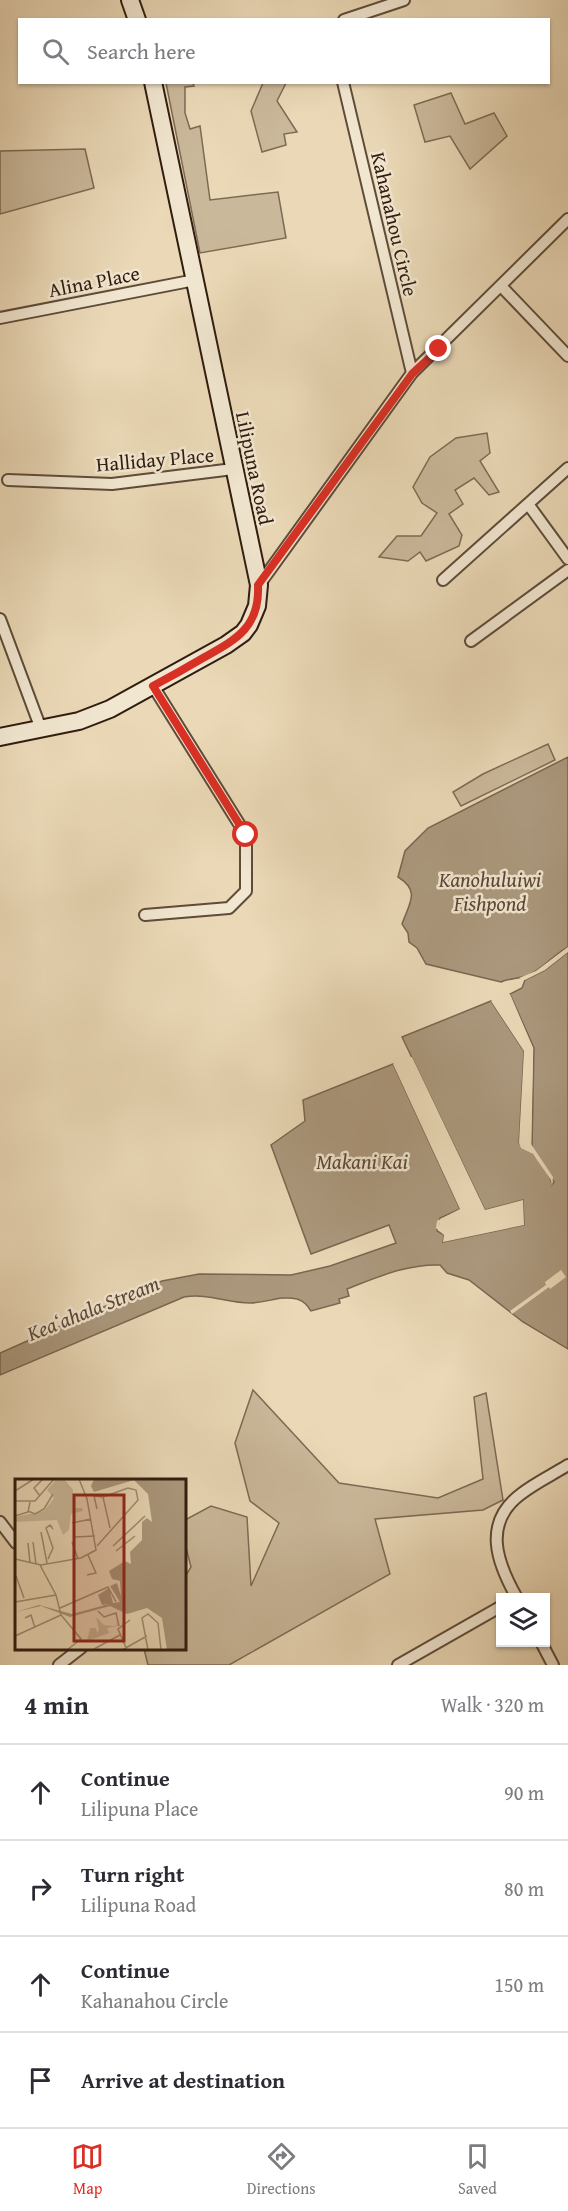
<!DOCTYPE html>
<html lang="en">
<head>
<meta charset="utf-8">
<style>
	:root { --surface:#fff; --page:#f2f2f3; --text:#2b2b33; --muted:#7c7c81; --line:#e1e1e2; --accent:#d93025 }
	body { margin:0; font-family:"Gentium Book Plus",serif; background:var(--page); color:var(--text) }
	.controls { position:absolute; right:18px; bottom:18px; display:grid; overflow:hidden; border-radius:0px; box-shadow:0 2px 4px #0004 }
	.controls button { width:54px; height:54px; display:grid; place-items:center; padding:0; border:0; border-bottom:2px solid var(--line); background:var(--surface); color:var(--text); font:30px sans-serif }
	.stop { position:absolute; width:18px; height:18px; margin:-14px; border:4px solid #d93025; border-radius:50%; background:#fff }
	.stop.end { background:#d93025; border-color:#fff; box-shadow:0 2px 6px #0008 }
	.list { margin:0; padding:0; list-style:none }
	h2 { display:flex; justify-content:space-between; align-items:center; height:78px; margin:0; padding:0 24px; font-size:26px }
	h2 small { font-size:20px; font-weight:400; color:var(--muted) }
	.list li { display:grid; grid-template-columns:39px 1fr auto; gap:18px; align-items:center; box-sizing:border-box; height:96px; padding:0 24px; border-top:2px solid var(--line) }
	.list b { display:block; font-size:22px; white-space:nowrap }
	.list p { margin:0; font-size:20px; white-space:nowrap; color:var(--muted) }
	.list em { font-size:20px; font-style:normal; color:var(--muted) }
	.icon { flex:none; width:33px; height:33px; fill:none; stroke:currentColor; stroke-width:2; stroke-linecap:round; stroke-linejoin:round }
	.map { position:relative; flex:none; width:568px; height:1665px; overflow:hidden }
	.search { position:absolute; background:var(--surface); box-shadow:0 2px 4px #0004; left:18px; right:18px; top:18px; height:66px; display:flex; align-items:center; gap:15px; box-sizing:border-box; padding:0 21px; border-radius:0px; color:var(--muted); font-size:22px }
	.sheet { height:462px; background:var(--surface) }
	nav { display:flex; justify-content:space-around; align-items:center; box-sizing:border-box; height:84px; border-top:2px solid var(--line); background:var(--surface); font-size:16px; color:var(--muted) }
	nav a { display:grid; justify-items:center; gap:3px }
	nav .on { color:var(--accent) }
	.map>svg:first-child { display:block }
	.green { fill:#cab89a; stroke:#7d6a54; stroke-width:1.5 }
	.water { fill:#ab987d; stroke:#7a6651; stroke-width:1.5 }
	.pier { fill:#ead8b6 }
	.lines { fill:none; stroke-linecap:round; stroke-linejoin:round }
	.street-casing { stroke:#5e4b39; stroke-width:14 }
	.secondary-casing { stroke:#301c0f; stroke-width:20 }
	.street { stroke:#f1e6d0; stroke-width:10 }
	.secondary { stroke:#f1e6d0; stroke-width:16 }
	.route { stroke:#d93025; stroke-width:8 }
	.labels { text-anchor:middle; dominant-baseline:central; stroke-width:5; stroke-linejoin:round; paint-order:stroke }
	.street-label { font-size:20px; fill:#301c0f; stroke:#f1e6d0 }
	.water-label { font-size:21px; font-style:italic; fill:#5b4736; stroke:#f1e6d0 }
	.inset-road { fill:none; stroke:#a08d73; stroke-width:1.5 }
	.view { fill:#8f2418; fill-opacity:0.15; stroke:#8f2418; stroke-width:3 }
	.inset-edge { fill:none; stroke:#301c0f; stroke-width:3 }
</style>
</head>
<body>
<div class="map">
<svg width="568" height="1665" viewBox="0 0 568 1665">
	<rect width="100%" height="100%" fill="#ead8b6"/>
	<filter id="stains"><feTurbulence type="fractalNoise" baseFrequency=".00333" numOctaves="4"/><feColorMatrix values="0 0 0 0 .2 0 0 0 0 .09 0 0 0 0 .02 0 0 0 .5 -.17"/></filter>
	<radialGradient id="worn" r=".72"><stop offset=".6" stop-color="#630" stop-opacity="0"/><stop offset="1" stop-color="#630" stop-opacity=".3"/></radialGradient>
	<path class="green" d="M166,83H193L194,86L185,87V113L190,129L200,126L210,200L278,192L286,238L200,253Z
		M263,83H286L277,101L297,132L284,134L286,145L262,152L251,111Z
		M451,93L465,124L494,113L507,136L470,169L450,136L425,142L414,105Z
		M85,149L94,188L0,214V151Z
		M487,433L490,453L480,461L499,492L489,495L474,478L455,490L463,504L449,514L462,535L459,546L426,561L420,552L408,561L379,557L397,536H421L437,513L422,503L413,487L430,457L456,438Z
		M548,744L555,760L461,806L453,792L483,774Z
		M253,1390L339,1483L438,1498L483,1479L474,1397L486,1393L503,1500L483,1510L375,1519L390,1574L229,1665H148L144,1649L184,1648L185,1577L191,1567L185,1544V1520L211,1506L247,1517L251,1586L279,1523L250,1501L235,1443Z"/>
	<path class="water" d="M568,757V947C554,955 543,968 529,975C519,979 509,978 501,982L426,964L417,948L409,942L408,933L402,924C409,904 421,891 398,877L405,851L428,828Z
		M568,952V1349L523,1322L469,1280L447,1273L440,1265C406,1264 378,1277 347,1289L349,1296L339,1299L340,1303L311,1311C307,1305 304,1301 297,1299C280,1295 267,1303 250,1303C227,1303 208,1293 184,1297L0,1375V1353L162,1281L199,1274L291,1275L330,1266L396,1243L389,1225L311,1254L271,1145L305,1121L303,1100L393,1064L460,1209L440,1218L437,1231L444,1235L443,1242L524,1225L523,1200L485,1210L402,1037L491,1001L524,1051L519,1143C523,1148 526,1149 531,1152C539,1158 551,1176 552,1185L554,1182L532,1148L534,1048L510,994L522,988L525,980L545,970Z"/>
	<path class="pier" d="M568,947V952L545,970L525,980L519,978L536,971Z
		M510,994L533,1048L531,1144L553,1177L552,1187L551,1180L533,1154L521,1148L519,1143L524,1051L491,1001L494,1000L527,1050L522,1143L523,1146L529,1148L531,1049L507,995Z
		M412,1057L485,1210L523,1200L524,1225L443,1242L444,1235L436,1228L437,1221L460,1209L393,1064L395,1063L463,1208L461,1212L440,1222L439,1227L446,1234V1238L521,1222L520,1203L486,1213L482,1212L409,1058Z
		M561,1270L566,1277L550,1289L549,1287L512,1314L510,1311L546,1285L545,1282Z"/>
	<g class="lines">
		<defs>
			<path id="street" d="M344,20L404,0
				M343,82L412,373
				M501,286L568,356
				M0,318L195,280
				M8,480L112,484L233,469
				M528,504L568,559
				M443,580L568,468
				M259,585L412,373L568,219
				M0,619L41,729
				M471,641L568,570
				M145,915L229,908L246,891V835L153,686
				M0,1522L16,1543
				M517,1598C497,1563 482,1523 521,1494C535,1483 552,1475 568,1465
				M541,1642L553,1665
				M59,1665L81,1648
				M398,1665L500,1607"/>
			<path id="secondary" d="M130,0L137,20
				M0,737L79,721L110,709L226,645L243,633L249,625L257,606L259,585L153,82"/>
		</defs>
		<use href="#street" class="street-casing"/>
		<use href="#secondary" class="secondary-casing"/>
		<use href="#street" class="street"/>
		<use href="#secondary" class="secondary"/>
	</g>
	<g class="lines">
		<path class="route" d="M246,835L153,686C170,677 186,668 203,658C235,640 260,628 258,585L412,374L439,349"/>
	</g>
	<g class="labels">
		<g class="street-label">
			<text transform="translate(395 224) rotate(77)">Kahanahou Circle</text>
			<text transform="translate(94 281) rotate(-11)">Alina Place</text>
			<text transform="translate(155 459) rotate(-5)">Halliday Place</text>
			<text transform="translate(255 468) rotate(78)">Lilipuna Road</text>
		</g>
		<g class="water-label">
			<text x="490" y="879">Kanohuluiwi<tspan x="490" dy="24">Fishpond</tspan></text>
			<text x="362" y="1161">Makani Kai</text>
			<text transform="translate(93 1308) rotate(-22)">Keaʻahala Stream</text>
		</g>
	</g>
	<g transform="translate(15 1479)">
		<rect width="171" height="171" fill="#ead8b6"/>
		<path d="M42,0H49L58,11V29H67L68,32L56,35L54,51L48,56L42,41L0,43V38L29,32L39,19L32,11ZM81,138L89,146L98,147L102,146L101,138L103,147L92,149L94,154L72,162L75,149H81L82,154L84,150Z" fill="#cab89a"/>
		<path d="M79,0H171V171H152L147,139L132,129L112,135L95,127L55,138L26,127L0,133L24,126L57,135L94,125L87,126L83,116L94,109L98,124L105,123L95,107L102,104L106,117L105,102L97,100L94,92L110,82L116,85L115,73L127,61V43L132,39L137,43L133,15L119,1L79,13L76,7Z" fill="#ab987d"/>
		<path class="inset-road" d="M0,12L19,0M25,17L19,9L28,0M0,22H20L39,0M82,30L79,17L88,18M13,32L20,35L29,30L38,15M0,37L13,33L15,23M57,44L76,40M26,53L32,84M60,58L80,57M18,63L21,85M57,63L63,80M13,64L15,84M82,67L123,21L121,11L113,9L88,18L95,49M98,67L130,37M101,72L120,57M0,80L26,86L66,79L81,71L72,20L64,0M33,80L38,69L31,49L35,46L38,50M25,86L41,116L46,136L66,160L52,171M72,96L81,94L73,76M1,97L9,119M0,123L41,116M45,129L93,108L101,123M83,132L89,138L101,134L104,147M10,139L16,136L20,149M0,157L46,136M79,170L105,156M107,171L132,157M112,171L103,150L115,141M133,171L127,139L133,135L143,144L146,171"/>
		<path class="view" d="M59,16H109V162H59Z"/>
		<rect width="171" height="171" class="inset-edge"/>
	</g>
	<rect width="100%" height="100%" filter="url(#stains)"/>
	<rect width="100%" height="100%" fill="url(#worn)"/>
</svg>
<div class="controls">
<button><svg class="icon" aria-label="layers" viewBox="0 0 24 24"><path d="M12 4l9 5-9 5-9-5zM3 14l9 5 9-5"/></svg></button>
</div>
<div class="stop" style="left:246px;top:835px"></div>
<div class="stop end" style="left:439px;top:349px"></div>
<div class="search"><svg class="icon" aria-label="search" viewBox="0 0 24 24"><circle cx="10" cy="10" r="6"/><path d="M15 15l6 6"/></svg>Search here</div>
</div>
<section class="sheet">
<h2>4 min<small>Walk · 320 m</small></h2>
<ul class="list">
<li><svg class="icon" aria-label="ahead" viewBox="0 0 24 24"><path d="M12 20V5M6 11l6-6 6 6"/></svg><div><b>Continue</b><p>Lilipuna Place</p></div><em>90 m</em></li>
<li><svg class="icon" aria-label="right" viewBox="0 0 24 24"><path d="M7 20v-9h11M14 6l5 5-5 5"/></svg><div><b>Turn right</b><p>Lilipuna Road</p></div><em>80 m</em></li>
<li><svg class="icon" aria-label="ahead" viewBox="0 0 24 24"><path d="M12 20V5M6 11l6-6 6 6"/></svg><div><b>Continue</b><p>Kahanahou Circle</p></div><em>150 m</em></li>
<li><svg class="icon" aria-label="arrive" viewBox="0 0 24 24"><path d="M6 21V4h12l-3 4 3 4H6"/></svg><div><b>Arrive at destination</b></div></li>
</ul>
</section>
<nav>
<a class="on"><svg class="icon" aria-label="map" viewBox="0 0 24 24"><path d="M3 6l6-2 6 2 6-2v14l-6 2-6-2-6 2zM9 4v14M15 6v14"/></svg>Map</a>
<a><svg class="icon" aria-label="directions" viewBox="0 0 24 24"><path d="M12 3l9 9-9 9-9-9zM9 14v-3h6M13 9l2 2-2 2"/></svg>Directions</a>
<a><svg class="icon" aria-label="saved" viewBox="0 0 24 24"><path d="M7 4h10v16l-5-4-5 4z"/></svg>Saved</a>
</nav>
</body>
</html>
